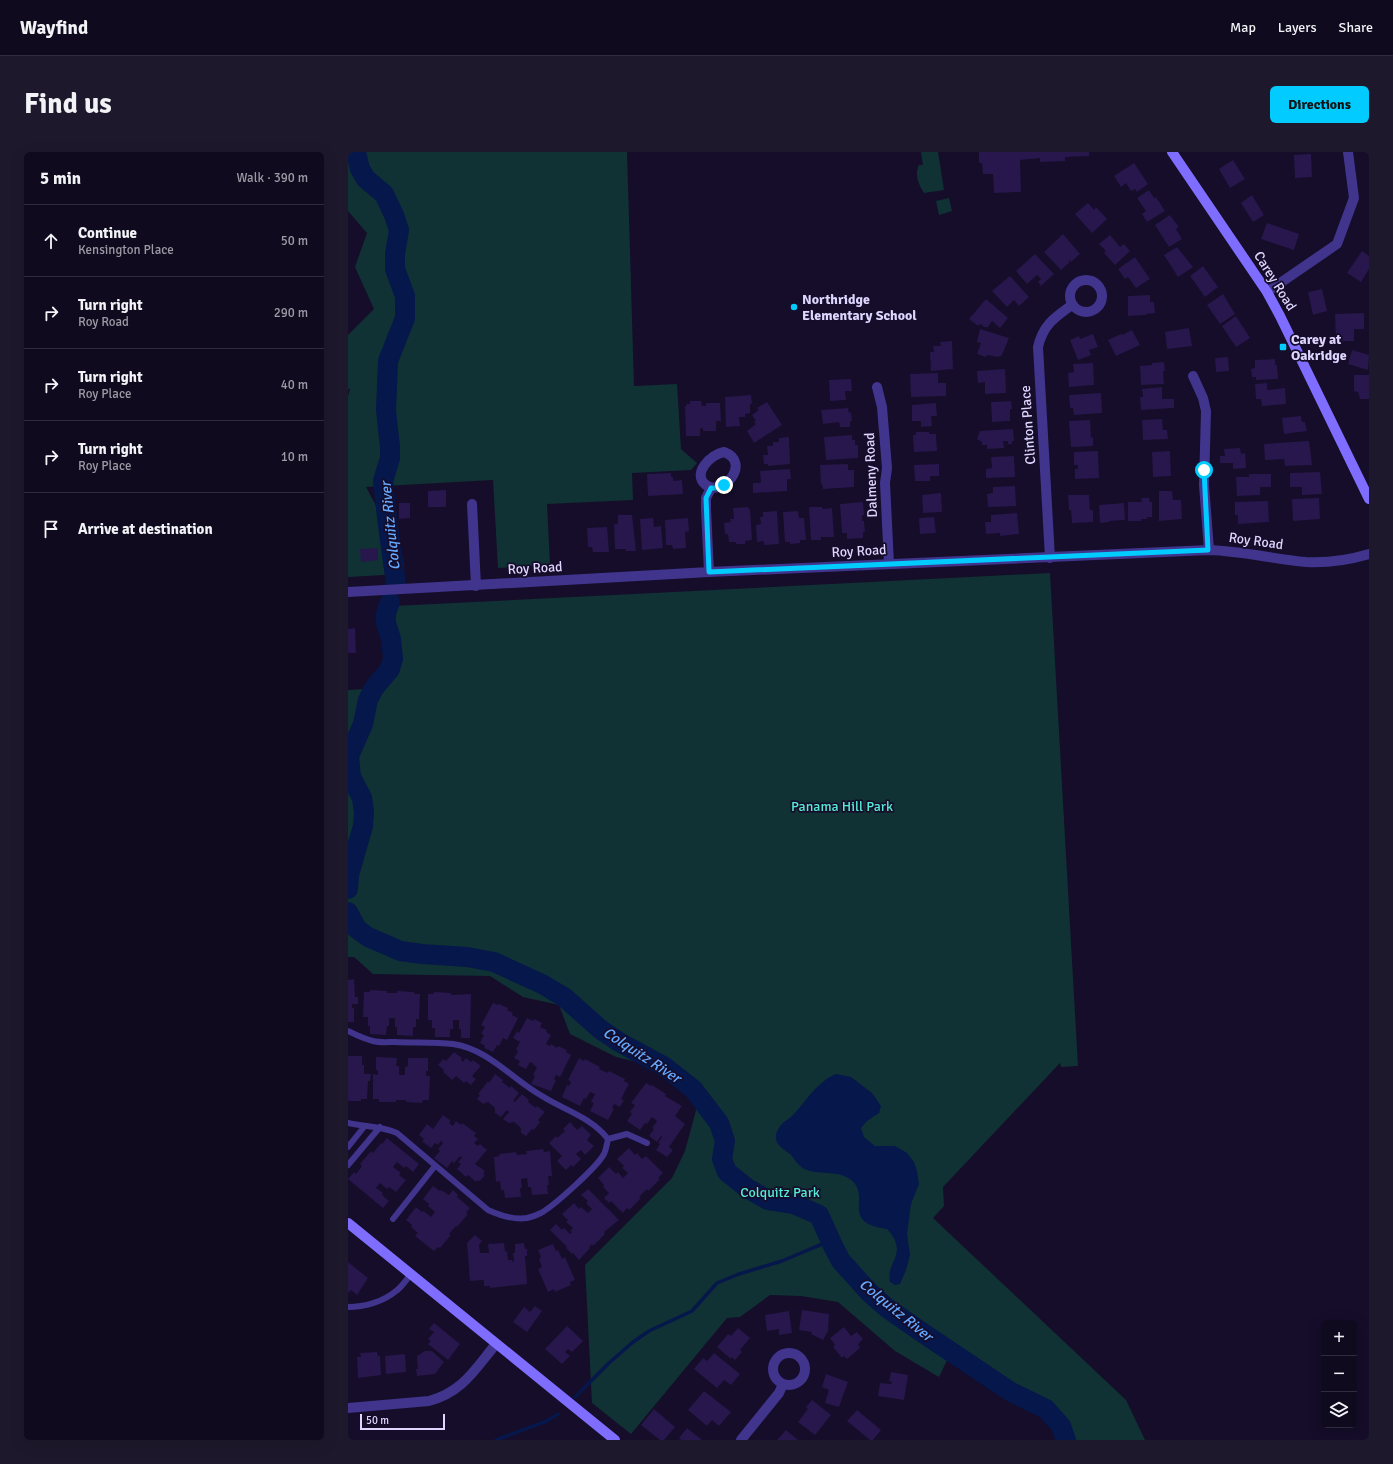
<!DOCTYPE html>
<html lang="en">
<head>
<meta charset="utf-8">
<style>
	:root { --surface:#100a1f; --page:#1e182c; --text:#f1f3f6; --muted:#9c9aa4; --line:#302b3d; --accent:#02ccff }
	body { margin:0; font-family:Signika,sans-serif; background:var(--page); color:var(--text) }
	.controls { position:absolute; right:12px; bottom:12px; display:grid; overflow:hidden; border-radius:6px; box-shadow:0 4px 16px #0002 }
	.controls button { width:36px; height:36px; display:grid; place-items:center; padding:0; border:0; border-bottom:1px solid var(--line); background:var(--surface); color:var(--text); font:20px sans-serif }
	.scale { position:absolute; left:12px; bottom:10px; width:85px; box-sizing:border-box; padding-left:4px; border:2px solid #dfd6ff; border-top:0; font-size:11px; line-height:14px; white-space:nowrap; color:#dfd6ff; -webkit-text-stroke:3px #150d29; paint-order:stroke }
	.stop { position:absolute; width:12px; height:12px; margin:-9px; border:3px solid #02ccff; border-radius:50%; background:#fff }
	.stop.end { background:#02ccff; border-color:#fff; box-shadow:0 1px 4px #0008 }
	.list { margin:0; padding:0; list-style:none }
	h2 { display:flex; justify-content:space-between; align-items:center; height:52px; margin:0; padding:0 16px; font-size:17px }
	h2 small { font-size:13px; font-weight:400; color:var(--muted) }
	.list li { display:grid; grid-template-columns:26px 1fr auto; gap:12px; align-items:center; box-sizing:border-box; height:72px; padding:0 16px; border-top:1px solid var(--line) }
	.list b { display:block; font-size:15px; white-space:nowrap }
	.list p { margin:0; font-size:13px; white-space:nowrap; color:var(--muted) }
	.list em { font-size:13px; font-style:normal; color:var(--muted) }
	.icon { flex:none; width:22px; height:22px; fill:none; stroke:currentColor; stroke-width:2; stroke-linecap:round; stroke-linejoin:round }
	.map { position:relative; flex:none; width:1021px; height:1288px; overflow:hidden; border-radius:6px }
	header { display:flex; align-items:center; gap:24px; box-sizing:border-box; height:56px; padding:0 20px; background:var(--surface); border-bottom:1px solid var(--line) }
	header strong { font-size:19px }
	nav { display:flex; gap:22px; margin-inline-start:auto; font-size:14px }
	.intro { display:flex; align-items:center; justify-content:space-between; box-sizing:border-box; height:96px; padding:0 24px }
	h1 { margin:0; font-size:28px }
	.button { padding:10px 18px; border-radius:6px; background:var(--accent); color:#111; font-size:14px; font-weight:700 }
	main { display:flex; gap:24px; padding:0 24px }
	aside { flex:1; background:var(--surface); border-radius:6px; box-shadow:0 4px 16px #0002 }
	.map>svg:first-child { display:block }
	.green { fill:#103234 }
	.water { fill:#05174b }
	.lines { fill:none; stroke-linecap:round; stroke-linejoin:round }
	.stream { stroke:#05174b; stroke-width:3.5 }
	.river { stroke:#05174b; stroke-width:20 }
	.building { fill:#27174c }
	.lane { stroke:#40348d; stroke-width:6 }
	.street { stroke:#40348d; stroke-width:10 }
	.secondary { stroke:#7f6dff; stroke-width:10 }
	.route { stroke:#02ccff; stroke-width:5 }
	.poi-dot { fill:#02ccff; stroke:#150d29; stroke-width:1.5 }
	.labels { text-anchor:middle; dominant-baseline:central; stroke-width:3.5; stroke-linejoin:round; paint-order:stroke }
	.street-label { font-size:14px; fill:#dfd6ff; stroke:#150d29 }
	.poi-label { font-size:14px; font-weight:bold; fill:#dfd6ff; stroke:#150d29; text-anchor:start }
	.park-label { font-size:14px; fill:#55ecd5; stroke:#150d29 }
	.water-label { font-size:15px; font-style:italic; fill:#64a8ff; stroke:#150d29 }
</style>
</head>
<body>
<header>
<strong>Wayfind</strong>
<nav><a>Map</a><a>Layers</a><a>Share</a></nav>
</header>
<div class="intro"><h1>Find us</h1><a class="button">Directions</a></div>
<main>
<aside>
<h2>5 min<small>Walk · 390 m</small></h2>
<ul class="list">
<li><svg class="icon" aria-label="ahead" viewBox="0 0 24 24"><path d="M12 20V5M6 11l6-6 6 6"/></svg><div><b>Continue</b><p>Kensington Place</p></div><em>50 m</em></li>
<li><svg class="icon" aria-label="right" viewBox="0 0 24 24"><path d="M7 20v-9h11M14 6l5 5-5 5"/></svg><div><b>Turn right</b><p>Roy Road</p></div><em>290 m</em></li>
<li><svg class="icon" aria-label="right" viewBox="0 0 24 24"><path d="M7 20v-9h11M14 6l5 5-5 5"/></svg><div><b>Turn right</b><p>Roy Place</p></div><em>40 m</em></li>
<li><svg class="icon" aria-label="right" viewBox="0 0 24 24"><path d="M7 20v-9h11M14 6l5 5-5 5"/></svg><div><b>Turn right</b><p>Roy Place</p></div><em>10 m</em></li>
<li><svg class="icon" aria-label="arrive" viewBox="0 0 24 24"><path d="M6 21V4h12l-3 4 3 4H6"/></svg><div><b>Arrive at destination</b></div></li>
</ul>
</aside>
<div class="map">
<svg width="1021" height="1288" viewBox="0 0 1021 1288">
	<rect width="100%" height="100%" fill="#150d29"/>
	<path class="green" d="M0,0H279L286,234L329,232L333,297L349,311L343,318L284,321L285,348L199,352L202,413L150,416L145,328L18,335L53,400L56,413L54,422L0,425V244L2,237H0V183L26,157L7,115L19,81L0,59Z
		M573,0H590L596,38L576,41C571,33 566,23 571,13H575Z
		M601,46L604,59L591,63L588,49Z
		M702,421L730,914L713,915L712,911L595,1035L596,1054L585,1066L778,1248L797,1288H719C716,1279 715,1270 709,1262C697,1246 659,1236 641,1227C630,1222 614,1207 603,1200L591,1225L547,1199L490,1150L453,1144L422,1143L392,1165L379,1166L283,1282L244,1251L237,1113L324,1026L337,999L351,947L305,914L268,905L222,882L211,853L175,845L142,824L25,822L6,805H0V634L8,633L4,627L3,617H0V538L17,537C18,524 38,525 42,512C45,500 32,489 34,476C35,469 42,461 46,454Z"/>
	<path class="water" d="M488,922L503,925L524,941L533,954L531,961L519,969L513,976L516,985L527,994H547L559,1001L566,1010L569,1019L571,1032L563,1052L559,1082L562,1103L558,1118L552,1132L547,1133L542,1130C537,1110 562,1102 539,1077C491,1071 524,1044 503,1028C491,1018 473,1023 459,1018C450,1015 448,1008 442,1002C437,998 429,994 428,987C427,982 430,977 433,973C436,969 441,967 444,964C455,953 463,939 475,930C479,926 484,924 488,922Z"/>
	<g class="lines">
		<path class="stream" d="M227,1245L261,1211L285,1190L301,1179L344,1159L369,1131L391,1122L434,1109L467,1095L483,1089
			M148,1288L199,1269L210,1262"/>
		<path class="river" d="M8,0L12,17L18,27L36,42L46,63L51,78L47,102V117L57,144V166L40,209L38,258L42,295V306L35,329L40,374L48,432
			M0,737L1,723L15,674L16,660L14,646L3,625L1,604L15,572L20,548L26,536L42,517L45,507L43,487L38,471V461L42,450
			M0,760L9,777L20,785L41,794L52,799L74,802L119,805L146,810L194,832L216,845L252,877L271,890L317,915L345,937L371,971L377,989L374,1007L379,1020L399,1036L420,1048L446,1052L471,1063L486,1096L493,1109L521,1140L539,1156L572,1179L663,1240L698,1257L713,1274L718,1288"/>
	</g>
	<path class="building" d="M631,0H741V4L717,5V9L692,10V6L672,8L673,40L646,41L645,22H635L634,11H631Z
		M963,2L964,25L947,26L946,3Z
		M885,8L897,27L882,36L871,17Z
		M786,11L800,32L789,40L787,37L783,39L778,31L773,35L766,24Z
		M801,38L806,46L808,45L817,59L799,70L794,62L798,59L789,46Z
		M904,43L916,63L905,70L893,51Z
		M740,51L746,58L748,55L759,67L744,81L727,62Z
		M822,63L831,75L828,77L834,87L821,95L807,73Z
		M919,71L951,82L946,98L913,87Z
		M715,82L732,102L723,110L722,108L720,109L722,110L713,118L696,100Z
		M762,83L772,95L776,92L782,99L767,113L756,101L758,99L751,92Z
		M829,95L845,115L830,125L816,103Z
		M1014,99L1021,104V117L1013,130L999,121Z
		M687,102L706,122L693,134L690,130L693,127L689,123L679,132L668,119Z
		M787,105L802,127L788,136L780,125L777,127L770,117Z
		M855,114L870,135L857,145L842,124Z
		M662,124L681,145L671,154L666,148L659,155L644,139Z
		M974,137L979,159L965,163L960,140Z
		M875,142L887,162L872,172L859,153Z
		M802,143V150H806L807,161L798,162V163L780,164V144Z
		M638,147L660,166L652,176L644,169L640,175H636L632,172L630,174L621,167Z
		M1016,161V177H1006V189H988L987,162Z
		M888,164L902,186L888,195L874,174Z
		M841,176L844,194L819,197L817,180Z
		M632,177L661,186L654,203L650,205L639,203L638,205L629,202L633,191L629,190Z
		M784,178L792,193L768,204L760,188L773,182L774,183Z
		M745,182L750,195L741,198L743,203L730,208L722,188L731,184L732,187Z
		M604,189L605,217L583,219L582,200H586L585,194H593L592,190Z
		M1004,198L1021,203L1020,218L1000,212Z
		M880,205L881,219L868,220L867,206Z
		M927,207V213H929L930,227L908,228V225H904L903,217L907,216V208Z
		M816,210L817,219H815L816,232L793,233L792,214L804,213V211Z
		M745,211L746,233L721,235L720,221L726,220L725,212Z
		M657,217L658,241L637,242V230L630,231L629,219Z
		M590,221V231H598V244L563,245L562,222Z
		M1006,223H1021V247H1012L1010,240L1006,239Z
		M503,227L504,239H497L498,248L482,249L481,228Z
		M919,231V238L937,236L938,252L914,254L913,247H908L907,232Z
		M814,235V247H826V256L793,258L792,245H795L794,237Z
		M753,241L754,261L726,263L725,256H722L721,243Z
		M403,243L404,252H402V261L397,262V265H391L392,274L378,275L377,245Z
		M342,249H353L354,254H358V251H372L373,269H368V279H355V276L352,277V284H338L337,254H339L338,252H342Z
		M663,249L664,257H662V269L644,270L643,250Z
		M419,250L434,273L406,291L399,279L408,272L406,270L408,269L404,263L411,258L409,256Z
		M588,251L589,264H583L584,274L573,275V269H564V253Z
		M500,256L501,261L503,260L504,269H502V275H492L491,270L475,272L473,258Z
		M953,264L954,270H957L959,279L936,282L934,266Z
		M814,267L815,278H819L820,287L795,288L794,268Z
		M742,268L743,286L745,285V294L723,295L721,269Z
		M665,277L666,289H664V292H660V289H655L656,296L639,297V293H634V290L629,287L632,279Z
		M568,280H581V282H588L589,299L566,300L565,283H568Z
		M504,283V288H507V293H510V306L478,308L476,285Z
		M441,285L442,312L420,314V312H416L415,303H420L419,294H425V290H431V286Z
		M961,289L964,313L937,314L936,307L917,308L916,292Z
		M892,296L893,302L897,301L898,316L885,317V311H872V304H877L876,297Z
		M750,299L751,326L727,327V317H730V313H726V300Z
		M822,299L823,324L805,325L804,300Z
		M666,304L667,325L638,326V317L644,316L643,305Z
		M500,312V318H506V335L475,337L474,332H473L472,313Z
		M591,312V324H582V329H567L566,313Z
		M442,317L443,327H439V339L405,341V331H413L412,319Z
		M972,320L974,342L954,343V335H942V321Z
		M323,321V325H325V329L334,328L335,342L300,344L299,322Z
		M901,322H923V335H912V343L889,344L888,325H901Z
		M667,334L668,354L640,355L639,342L645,341V335Z
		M98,338V355H80V339Z
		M811,339H824L825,348H833L834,367L811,369Z
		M593,341L594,360L575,361L574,343Z
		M720,343H741L742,358H745V370L724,371L723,358H721Z
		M793,346H801L802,350H804V365H799V367H793V369H780V350H794Z
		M971,346L972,367L945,369L944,347Z
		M920,349L921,370L890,372V363H887V350Z
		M515,350L516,363H514V369H516L517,380H515V386L499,387V381H494L492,352Z
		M51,351H62V366L51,367Z
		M776,351L777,368L761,369V370L752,371L751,353Z
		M400,355L402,358L404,388L397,389V392H388V390H381L380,382H377L376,371L383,370L382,367H386L385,356Z
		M461,355H474L475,357L484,356L486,385H473V388H463Z
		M429,359L431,392L416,393V389L409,390L408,373L413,372L412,365H415V360Z
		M450,359L451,366H456L458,388H452V391L442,392V390H437L435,360Z
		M669,361L671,382L652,384V381L638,382L637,370H643V363Z
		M270,363H284L288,399H278V397H267L266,372H270Z
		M586,365L588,381L572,382L571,366Z
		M305,366L306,375L313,374L315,396L294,398L292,367Z
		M340,366L341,379L337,380L338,396L325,397L324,393H318L317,368Z
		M259,375L261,400H245L244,395H240L239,376Z
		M30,396V408L13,410L12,397Z
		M7,476L8,501H0V477Z
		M6,827L7,845H10V852H4V856H6V870H0V828Z
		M22,838L39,839V841H49V839L66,840V842H72L71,867H68V875H65V884L49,883V875H47V866H41V874H39L38,883L22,882V874H20V865H15L16,840H22Z
		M86,840L103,841V843L123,842L122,886H113V877H111V868H105V877H102V885H87V876H84V868H80V842H86Z
		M145,851L150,853L151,852L160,856L159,858L165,861L164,863L170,866L159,888L155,886L151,894L149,893L145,900L136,896L137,894L132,891L136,883L133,882L137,875L133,873Z
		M179,866L185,869L186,867L194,871L192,875L199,878L198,880L203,883L198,892L202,894L203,892L209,896L210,894L219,898L218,900L223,903L212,925L208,923L206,927L208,928L203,939L183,932L187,924L185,923L189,915L185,913L186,912L182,910L178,917L170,913L172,909L166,906L170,899L168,897L172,890L165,886L169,879L171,881Z
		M106,900L114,906L113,908L115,910L118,906L123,910L125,908L133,914L124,924L128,927L123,933L118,929L116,931L108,924L104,928L95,920L96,918L90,913L95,907L98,909Z
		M0,904H14V913H16V922H23L22,929H20L19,947H13V949H0Z
		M28,905L49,906L48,914H51V923H57V915L60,914V906H80V919H78V924H82L81,948H75L74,951L58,950V948H48V950H31V947H25V922L30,923V918H28Z
		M231,906L236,909L237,907L252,915L251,917L260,921L261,919L277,927L276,929L281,932L273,947L276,948L272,955L266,952L264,956L266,957L260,968L242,959L246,951L243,950L247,942L242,940L238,947L236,946L232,954L214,945L219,933L221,934L223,930L220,928Z
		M147,922L155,928L154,930L162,936L163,934L171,941L165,949L167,950L174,942L181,948L180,950L188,956L189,954L197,960L190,968L192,970L186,978L184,977L178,984L173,981V976L166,970L161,971L155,967L161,960L159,958L153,965L147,961V956L140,950L135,952L129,947L132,943L130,942L140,929L141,931Z
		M298,931L303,934L304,933L318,942L317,944L334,954L327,964L337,972L321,995L325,998L319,1005L308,998L312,992L310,991L314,985L313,984L309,990L301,984L306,977L304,976L309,969L304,965L299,972L297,971L292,978L279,969L284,962L282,960L287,953L283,951Z
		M95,963L103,969L101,971L105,974L108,969L113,973L114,971L128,981L126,984L130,987L126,991L130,994L132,992L139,998L127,1012L137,1019L135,1022L137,1023L132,1029L130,1028L128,1030L120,1023L118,1025L109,1017L113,1012L110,1010L114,1006L112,1004L106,1011L104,1009L99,1016L86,1006L92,999L90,997L95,991L93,989L90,993L87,991L83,996L74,989L76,987L71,983L79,972L85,977Z
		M222,970L229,978L234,974L243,983L239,988L246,994L237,1003L233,998L228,1002L233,1007L225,1015L223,1013L218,1018L209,1009L214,1004L201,991L208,984L209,986L217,979L215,977Z
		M39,986L71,1012L65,1020L58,1014L56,1016L49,1010L45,1015L53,1021L51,1023L58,1028L48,1040L41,1035L39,1037L32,1031L28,1036L35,1041L34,1043L41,1049L35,1056L0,1027L6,1020L8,1022L14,1014L12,1012L23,999L25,1001L33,991L34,992Z
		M281,996L287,1003L289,1001L294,1007L298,1004L315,1021L310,1026L312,1027L300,1039L299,1037L291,1045L293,1046L281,1058L279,1056L275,1061L263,1049L261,1051L256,1046L261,1041L255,1035L256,1033L250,1026L261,1015L268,1022L270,1020L275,1026L280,1021L274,1016L276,1014L269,1007Z
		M195,997L196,1000L202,999L204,1024H200L201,1033H199L200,1042L184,1043L183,1035H180L179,1026L173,1027L174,1036H172L173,1045L157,1046L156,1038H153L152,1029L148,1030L146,1005L152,1004L151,1002L168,1000L169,1003L179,1002L178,999Z
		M85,1034L92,1039L93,1038L101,1043L105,1038L110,1043L109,1045L122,1056L118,1061L120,1062L109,1075L108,1074L101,1082L103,1083L92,1096L90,1095L86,1099L67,1084L70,1081L63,1075L64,1073L58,1068L68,1055L74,1060L76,1059L83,1065L87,1060L80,1054L81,1052L75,1047Z
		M240,1037L271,1068L256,1080L257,1082L245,1094L244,1092L241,1095L242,1096L231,1108L225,1101L224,1102L218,1096L219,1095L202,1078L208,1072L214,1078L216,1076L222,1082L224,1080L222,1079L225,1076L218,1070L220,1068L214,1062L226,1051L231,1057L233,1055L240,1061L244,1057L238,1051L240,1049L233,1043Z
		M127,1083L134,1089L131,1093L132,1101H141L140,1092L156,1091L157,1100L159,1099L160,1108H164V1110L166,1109L165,1101H167V1092L176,1091L177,1097H179V1104H177L179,1132L142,1136V1134H136V1128L122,1129L119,1091Z
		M205,1092L208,1099L210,1098L214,1107L217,1105L227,1128L222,1130L223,1133L207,1140L206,1137L200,1140L190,1117L194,1115L191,1107L193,1105L190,1098Z
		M0,1110L20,1126L9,1143L3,1138L0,1141Z
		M187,1154L194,1159L179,1180L165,1170L176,1155L182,1160Z
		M454,1158L481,1162L480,1179L475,1188L463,1182L464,1180L451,1178Z
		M441,1159L444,1181L431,1183V1177L419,1179L417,1163Z
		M86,1171L112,1192L100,1208L80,1192L83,1189L80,1187L86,1180L81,1177Z
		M219,1174L235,1189L224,1200L220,1197L217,1200L222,1204L214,1212L197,1197Z
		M496,1175L503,1184L509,1180L515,1187L510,1192L512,1196L499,1207L496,1204L494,1206L485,1195L487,1193L482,1186Z
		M390,1176L402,1186L392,1198L394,1200L387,1208L384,1205L383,1207L369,1195L380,1182L383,1184Z
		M77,1199H84L96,1210L87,1222L69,1224L68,1217H70L69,1204Z
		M29,1200L30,1204H32L33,1223L10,1226L9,1205H13L12,1201Z
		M366,1201L392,1222L383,1233L376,1228L369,1236L346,1217L355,1206L359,1209Z
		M57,1202L58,1220L38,1222L37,1204Z
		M543,1220L560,1223L556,1248L530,1244L532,1231L543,1232L544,1230L541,1229Z
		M478,1222L500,1230L491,1255L477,1251L481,1238L474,1235Z
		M356,1239L383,1260L371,1274L364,1268L359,1274L340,1258Z
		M464,1248L483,1263L467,1283L450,1270L460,1257L458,1255Z
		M306,1257L327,1275L316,1288H312L293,1273Z
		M509,1258L533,1278L525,1288H522L499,1269Z
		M339,1276L354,1288H333L331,1286Z
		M438,1278L450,1288H429Z"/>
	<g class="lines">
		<path class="lane" d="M0,879C8,883 16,887 25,889C32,891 40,890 47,890C66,891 86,890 105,892C140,897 164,927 194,944C216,958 243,965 260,987
			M0,971C17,975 33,974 49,981L140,1058C153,1064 165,1068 179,1066C183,1065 189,1063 193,1061C207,1053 249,1015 256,1002C258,998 259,992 260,987
			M260,987L279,982L299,991
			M0,995L16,975
			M0,1013L32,975
			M45,1067L87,1014
			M0,1155C16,1155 35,1150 48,1139C54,1135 58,1128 63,1122"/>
		<path class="street" d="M722 144a16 16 0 1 1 32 0a16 16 0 1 1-32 0Z
			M919,140L989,92L1006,46L1000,0
			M845,224L855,246L858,259L856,333L861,398
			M529,235L534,255L539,316L537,331L541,412
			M376,300C404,310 375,346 358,333C343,322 363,302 376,300Z
			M124,352L128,434
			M702,406L690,195C695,173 706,166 724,153
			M361,420L358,357V346L363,336
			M0,440L361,420L861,398C894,399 925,407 958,410C979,411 1001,408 1021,402
			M425 1217a16 16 0 1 1 32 0a16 16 0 1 1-32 0Z
			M0,1256L81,1249C115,1240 127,1217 148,1192
			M393,1288L431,1241L435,1232"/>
		<path class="secondary" d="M824,0L919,140L932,164L1021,347
			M0,1071L267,1288"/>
	</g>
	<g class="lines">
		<path class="route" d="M376,333L370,336H363L358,346L361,420L860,398L856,318"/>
	</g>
	<g class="poi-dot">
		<circle cx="446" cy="155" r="4"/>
		<rect x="931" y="191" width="8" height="8" rx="2"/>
	</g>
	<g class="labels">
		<g class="street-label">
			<text transform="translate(927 129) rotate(58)">Carey Road</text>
			<text transform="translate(680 273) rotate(-94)">Clinton Place</text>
			<text transform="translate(523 323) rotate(-92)">Dalmeny Road</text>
			<text transform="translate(908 389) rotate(8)">Roy Road</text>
			<text transform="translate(511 399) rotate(-3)">Roy Road</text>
			<text transform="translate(187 416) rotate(-3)">Roy Road</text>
		</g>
		<g class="poi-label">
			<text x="454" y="147">Northridge<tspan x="454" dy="16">Elementary School</tspan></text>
			<text x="943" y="187">Carey at<tspan x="943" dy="16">Oakridge</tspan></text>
		</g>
		<g class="park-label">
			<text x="494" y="654">Panama Hill Park</text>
			<text x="432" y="1040">Colquitz Park</text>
		</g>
		<g class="water-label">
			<text transform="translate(42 374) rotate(-96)">Colquitz River</text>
			<text transform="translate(294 903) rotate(33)">Colquitz River</text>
			<text transform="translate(548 1158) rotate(39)">Colquitz River</text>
		</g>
	</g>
</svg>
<div class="controls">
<button>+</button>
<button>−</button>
<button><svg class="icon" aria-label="layers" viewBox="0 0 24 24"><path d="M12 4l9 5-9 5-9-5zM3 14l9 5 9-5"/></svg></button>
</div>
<div class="scale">50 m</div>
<div class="stop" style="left:856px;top:318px"></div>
<div class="stop end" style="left:376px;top:333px"></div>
</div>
</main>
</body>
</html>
